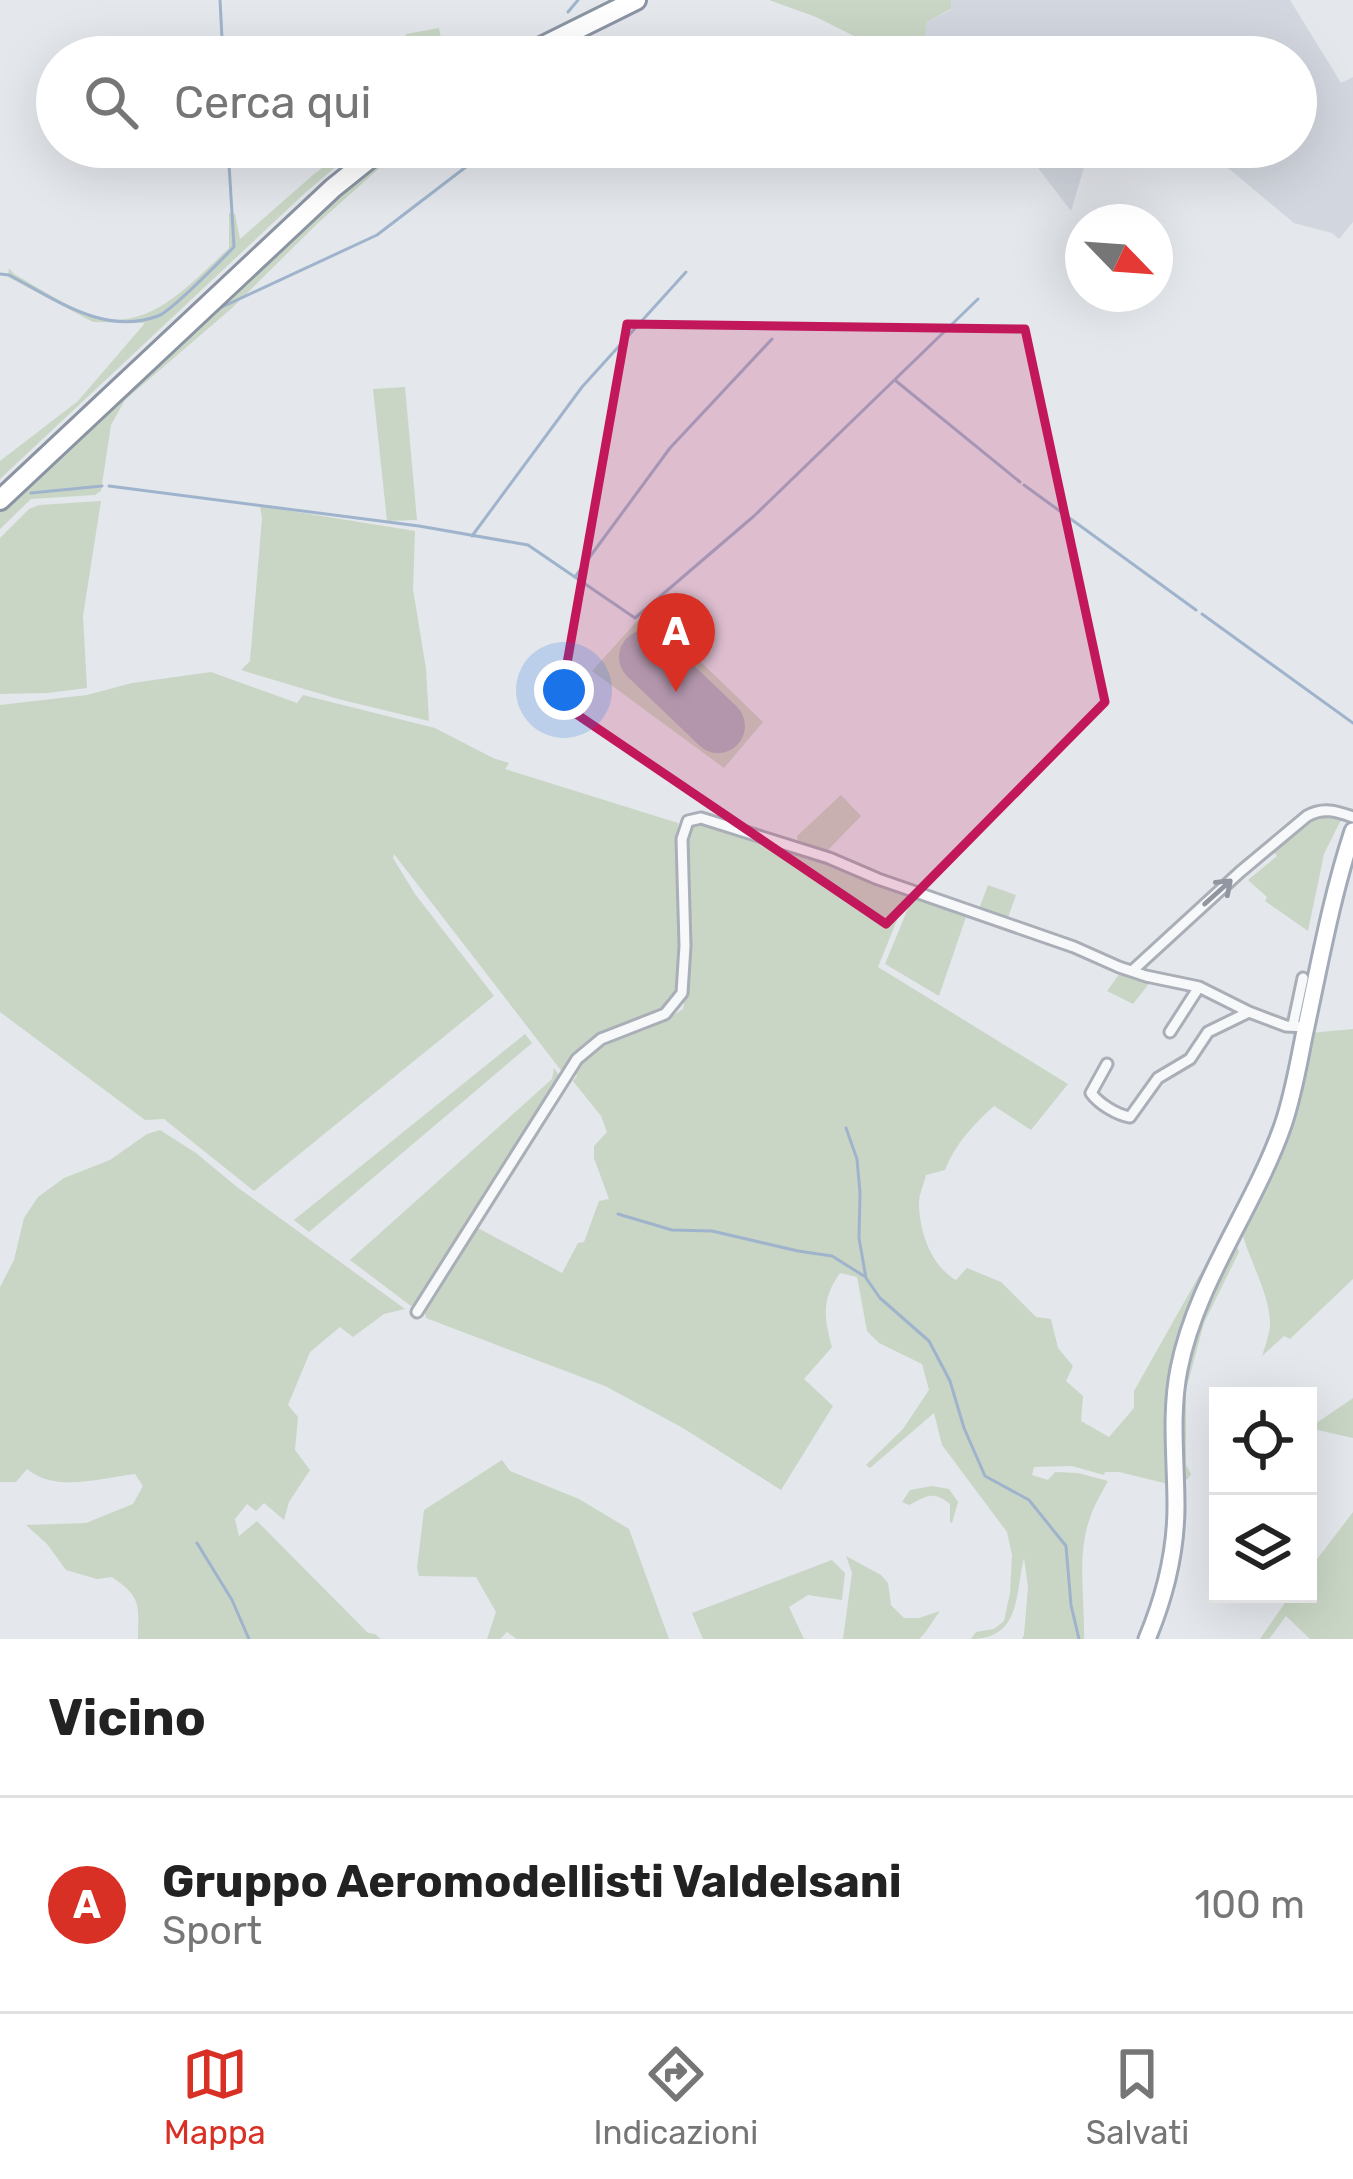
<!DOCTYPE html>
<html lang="it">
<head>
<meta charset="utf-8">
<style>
	:root { --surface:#fff; --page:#f2f2f2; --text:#222; --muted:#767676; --line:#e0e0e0; --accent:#d93025 }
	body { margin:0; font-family:Rubik,sans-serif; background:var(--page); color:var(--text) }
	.controls { position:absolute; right:36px; bottom:36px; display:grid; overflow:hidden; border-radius:0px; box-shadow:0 12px 48px #0002 }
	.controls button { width:108px; height:108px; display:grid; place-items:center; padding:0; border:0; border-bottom:3px solid var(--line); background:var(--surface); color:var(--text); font:60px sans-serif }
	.compass { position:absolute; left:1065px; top:204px; width:108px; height:108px; border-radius:50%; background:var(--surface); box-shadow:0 12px 48px #0002; rotate:115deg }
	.you { position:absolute; left:564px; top:690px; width:42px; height:42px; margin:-30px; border:9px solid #fff; border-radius:50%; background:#1a73e8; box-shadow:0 0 0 18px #1a73e833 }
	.badge { display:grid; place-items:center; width:78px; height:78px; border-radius:50%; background:var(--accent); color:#fff; font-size:39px; font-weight:700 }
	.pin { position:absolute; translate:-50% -99px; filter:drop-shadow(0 3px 6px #0008) }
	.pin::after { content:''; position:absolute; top:63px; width:42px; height:36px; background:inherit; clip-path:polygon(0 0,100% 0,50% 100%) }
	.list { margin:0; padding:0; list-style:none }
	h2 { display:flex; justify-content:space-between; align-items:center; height:156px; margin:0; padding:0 48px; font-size:51px }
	h2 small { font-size:39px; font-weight:400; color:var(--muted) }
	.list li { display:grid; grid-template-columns:78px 1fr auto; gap:36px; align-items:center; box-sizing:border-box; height:216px; padding:0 48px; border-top:3px solid var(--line) }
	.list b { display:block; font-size:45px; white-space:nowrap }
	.list p { margin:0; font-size:39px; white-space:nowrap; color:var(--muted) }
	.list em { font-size:39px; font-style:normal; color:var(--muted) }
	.icon { flex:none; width:66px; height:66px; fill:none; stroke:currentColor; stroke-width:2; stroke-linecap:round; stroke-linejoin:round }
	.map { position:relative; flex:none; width:1353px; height:1639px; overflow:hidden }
	.search { position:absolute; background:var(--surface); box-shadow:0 12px 48px #0002; left:36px; right:36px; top:36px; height:132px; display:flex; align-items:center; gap:30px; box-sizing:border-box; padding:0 42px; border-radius:66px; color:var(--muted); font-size:45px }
	.sheet { height:372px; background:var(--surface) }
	nav { display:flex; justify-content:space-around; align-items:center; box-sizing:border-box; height:168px; border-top:3px solid var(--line); background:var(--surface); font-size:33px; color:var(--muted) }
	nav a { display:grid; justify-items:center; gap:6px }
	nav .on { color:var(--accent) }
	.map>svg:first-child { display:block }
	.built { fill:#d2d6de }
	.green { fill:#c9d6c5 }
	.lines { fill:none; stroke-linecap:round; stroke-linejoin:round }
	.stream { stroke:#9fb4cc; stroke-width:3 }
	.runway { stroke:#b0b6c1; stroke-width:54 }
	.street-casing { stroke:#a9aeb7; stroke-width:15 }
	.primary-casing { stroke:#a3abb8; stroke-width:21 }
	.highway-casing { stroke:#8b94a3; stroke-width:24 }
	.street { stroke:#f7f8fa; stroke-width:9 }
	.primary { stroke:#fff; stroke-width:15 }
	.highway { stroke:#fff; stroke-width:18 }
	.oneway { stroke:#9196a0 }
	.marked { fill:#c2185b; fill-opacity:0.2; stroke:#c2185b; stroke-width:9; stroke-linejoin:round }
</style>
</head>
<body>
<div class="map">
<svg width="1353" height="1639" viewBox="0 0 1353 1639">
	<rect width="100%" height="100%" fill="#e4e7ec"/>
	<path class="built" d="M951,0H1290L1341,83L1353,77V222L1339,239L1332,233L1294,223L1203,147H1296V57H922L927,22L951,10Z
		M1018,147H1090L1071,211L1025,151Z"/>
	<path class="green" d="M769,0H951V9L927,22L922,57H884L858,38L816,17Z
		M439,28L445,57H406V34Z
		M349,147H359L306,192L0,479V461L78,401L145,323L93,322L8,277L9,268L14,274C39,288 64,305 91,315C147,336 192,282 229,248V213L235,214L240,239L313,175Z
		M395,147H403L319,222L232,308L125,400L111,425L101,491L95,495L31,499L0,529V508L339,193Z
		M405,387L417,520L387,521L373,389Z
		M101,501L83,616L87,688L48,693L0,694V538L29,509L39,505Z
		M260,506L415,531L413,589L426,669L429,721L338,699L241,670L250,661L262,518Z
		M647,610L763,722L724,768L592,671Z
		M211,672L297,703L303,695L435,728L493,758L509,763L505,769L678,823L681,971L677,990L667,999L669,1004C648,1023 620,1024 597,1037C582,1045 573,1060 563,1073L394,854L393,858L415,894L494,996L254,1191L164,1119L145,1120L0,1012V705L87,695L132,683Z
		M841,795L861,816L827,851L823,849L820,852L798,845L797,836Z
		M1318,815H1330L1341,820L1324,854L1308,931L1265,901L1267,897L1248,880L1277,856L1272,849L1299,826Z
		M695,823H705L816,857L908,893L878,967L1068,1084L1031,1130L994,1106C974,1124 955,1144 945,1170L926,1175C924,1184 919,1194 919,1203C919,1231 931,1266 956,1280L967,1268L1001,1282L1036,1317L1051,1319L1058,1348L1073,1366L1066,1381L1083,1396L1081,1421L1109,1437L1134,1408V1391L1226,1228L1227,1237L1194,1303L1166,1444L1168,1484L1119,1472H1105L1104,1475L1072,1466L1034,1467L1032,1475L1048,1480L1055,1472L1078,1473L1108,1481C1102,1492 1095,1504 1091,1515C1076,1554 1085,1598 1084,1639H1022L1024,1635L1028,1587L1024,1558C1015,1594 1021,1639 971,1639L976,1632L994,1629L1004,1621L1010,1593L1012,1555L1007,1532L942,1445L934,1413L870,1468L866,1465L903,1429L929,1390L922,1364L879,1343L867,1331L857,1277L840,1273C821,1300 824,1317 832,1347L804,1379L833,1406L781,1490L683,1428L605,1386L426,1318L424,1309L476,1227L562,1273L578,1243L584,1242L599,1201L609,1199L594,1158V1146L607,1132L601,1116L573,1081L577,1076L575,1071C596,1042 627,1039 658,1024C666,1020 675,1014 683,1009L686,992L685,840L688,828Z
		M988,885L1016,895L1007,920L979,909Z
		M913,896L967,914L939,996L885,964Z
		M1120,973L1151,981L1133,1004L1107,991Z
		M1353,1029V1279L1290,1339L1284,1336L1262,1356C1265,1347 1269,1335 1270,1326C1271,1298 1251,1263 1243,1236L1310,1033Z
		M525,1034L532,1043L309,1232L294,1220Z
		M554,1068L559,1075L558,1083L420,1301L411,1306L350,1260L552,1079Z
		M160,1130L196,1153L237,1187L405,1309L384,1314L353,1337L340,1327L310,1352L288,1405L298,1417L295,1450L310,1470L289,1502L284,1520L264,1503L256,1511L247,1504L235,1519L239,1536L257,1521L368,1633L375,1634L381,1639H138C138,1606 143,1598 112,1577L97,1579L66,1570L47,1544L26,1525L86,1523L133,1504L143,1486L135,1474C100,1478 56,1493 27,1469L16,1482H0V1287L14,1260L24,1218L38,1197L64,1178L110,1160L147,1134Z
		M1236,1245L1239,1252L1204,1323L1186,1390V1465L1191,1474L1187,1480L1180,1473C1179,1423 1180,1370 1197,1322C1206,1295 1223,1270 1236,1245Z
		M1353,1398V1438L1309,1428Z
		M502,1460L510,1471L579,1499L629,1529L669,1639H517L507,1632L500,1639H487L496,1612L476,1577L419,1576L417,1568L424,1510Z
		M932,1486L949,1489L958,1502L952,1523L950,1522V1504C933,1490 927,1496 909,1505L902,1502L910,1490Z
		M1353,1512V1639H1310L1286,1616L1269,1639H1260L1291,1594H1308V1571Z
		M846,1556L881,1575L888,1583L891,1605L904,1618H919L940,1611C932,1621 928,1631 919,1639H843L852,1573Z
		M832,1560L845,1573L842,1600L808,1595L789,1607L804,1639H703L692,1613Z"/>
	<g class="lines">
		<path class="stream" d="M220,0L223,57
			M568,12L578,0
			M574,57L579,38
			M0,274L9,275C55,299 104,336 158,316C172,311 220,261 234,247L228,147
			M222,307L377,235L492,147
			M896,381L1020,482
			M1024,485L1196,610
			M109,486L419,526L528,545L635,618L754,516L978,299
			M31,493L102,486
			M472,536L582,387L686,272
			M575,577L670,448L772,339
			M1202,614L1353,723
			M846,1128L857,1159L860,1193L859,1238L866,1278L880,1298L929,1341L950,1381L964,1428L985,1476L1029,1500L1066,1546L1071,1605L1079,1639
			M618,1214L672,1230L712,1231L798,1251L832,1256L864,1276
			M197,1543L232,1600L249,1639"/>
		<path class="runway" d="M646,657L718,726"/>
		<defs>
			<path id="street" d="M1132,971L1240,872L1307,816C1323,807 1336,811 1353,817
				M1293,1025L1303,978
				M1170,1032L1199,987
				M1107,1064L1091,1093C1099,1104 1117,1115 1130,1117L1158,1078L1190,1059L1208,1032L1249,1012
				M417,1312L577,1059L601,1039L665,1014L682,993L685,946L682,839L688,821L701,818L829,858L878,879L1074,947L1119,967L1146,976L1199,987L1249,1012L1286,1026L1306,1027"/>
			<path id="primary" d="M1147,1639C1165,1596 1176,1553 1176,1506C1176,1461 1170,1414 1179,1369C1196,1282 1254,1208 1283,1125C1293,1096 1298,1066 1304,1036C1319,967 1331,898 1353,831"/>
			<path id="highway" d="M521,57L636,0
				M0,500L333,188L384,147"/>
		</defs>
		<use href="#street" class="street-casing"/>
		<use href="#primary" class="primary-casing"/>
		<use href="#highway" class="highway-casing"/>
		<use href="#street" class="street"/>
		<use href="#primary" class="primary"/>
		<use href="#highway" class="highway"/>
	</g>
	<defs><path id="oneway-shaft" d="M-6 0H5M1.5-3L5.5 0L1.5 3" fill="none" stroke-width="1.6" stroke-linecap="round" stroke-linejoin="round" transform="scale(3)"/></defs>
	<use class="oneway" href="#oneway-shaft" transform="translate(1218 892) rotate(-42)"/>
	<path class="marked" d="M627,324L1025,329L1105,702L886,924L560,703Z"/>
</svg>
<div class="controls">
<button><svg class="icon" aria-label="locate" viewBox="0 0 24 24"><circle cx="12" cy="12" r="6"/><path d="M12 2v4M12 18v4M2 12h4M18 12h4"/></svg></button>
<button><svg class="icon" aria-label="layers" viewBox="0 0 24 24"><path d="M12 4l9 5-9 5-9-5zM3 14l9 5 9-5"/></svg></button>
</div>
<svg class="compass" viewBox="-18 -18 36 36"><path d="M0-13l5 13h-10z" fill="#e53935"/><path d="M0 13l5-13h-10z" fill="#767676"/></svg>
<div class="you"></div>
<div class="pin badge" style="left:676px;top:692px">A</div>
<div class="search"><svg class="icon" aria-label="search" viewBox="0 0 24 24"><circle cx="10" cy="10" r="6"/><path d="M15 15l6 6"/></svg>Cerca qui</div>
</div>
<section class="sheet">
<h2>Vicino<small></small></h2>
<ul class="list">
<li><span class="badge">A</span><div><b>Gruppo Aeromodellisti Valdelsani</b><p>Sport</p></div><em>100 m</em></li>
</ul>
</section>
<nav>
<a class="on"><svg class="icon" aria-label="map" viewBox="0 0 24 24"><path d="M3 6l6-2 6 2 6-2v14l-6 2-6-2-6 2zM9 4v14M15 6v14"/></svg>Mappa</a>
<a><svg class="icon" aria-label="directions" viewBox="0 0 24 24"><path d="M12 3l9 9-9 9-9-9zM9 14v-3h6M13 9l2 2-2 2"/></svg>Indicazioni</a>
<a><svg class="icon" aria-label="saved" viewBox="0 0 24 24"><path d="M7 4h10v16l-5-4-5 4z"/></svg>Salvati</a>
</nav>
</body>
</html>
